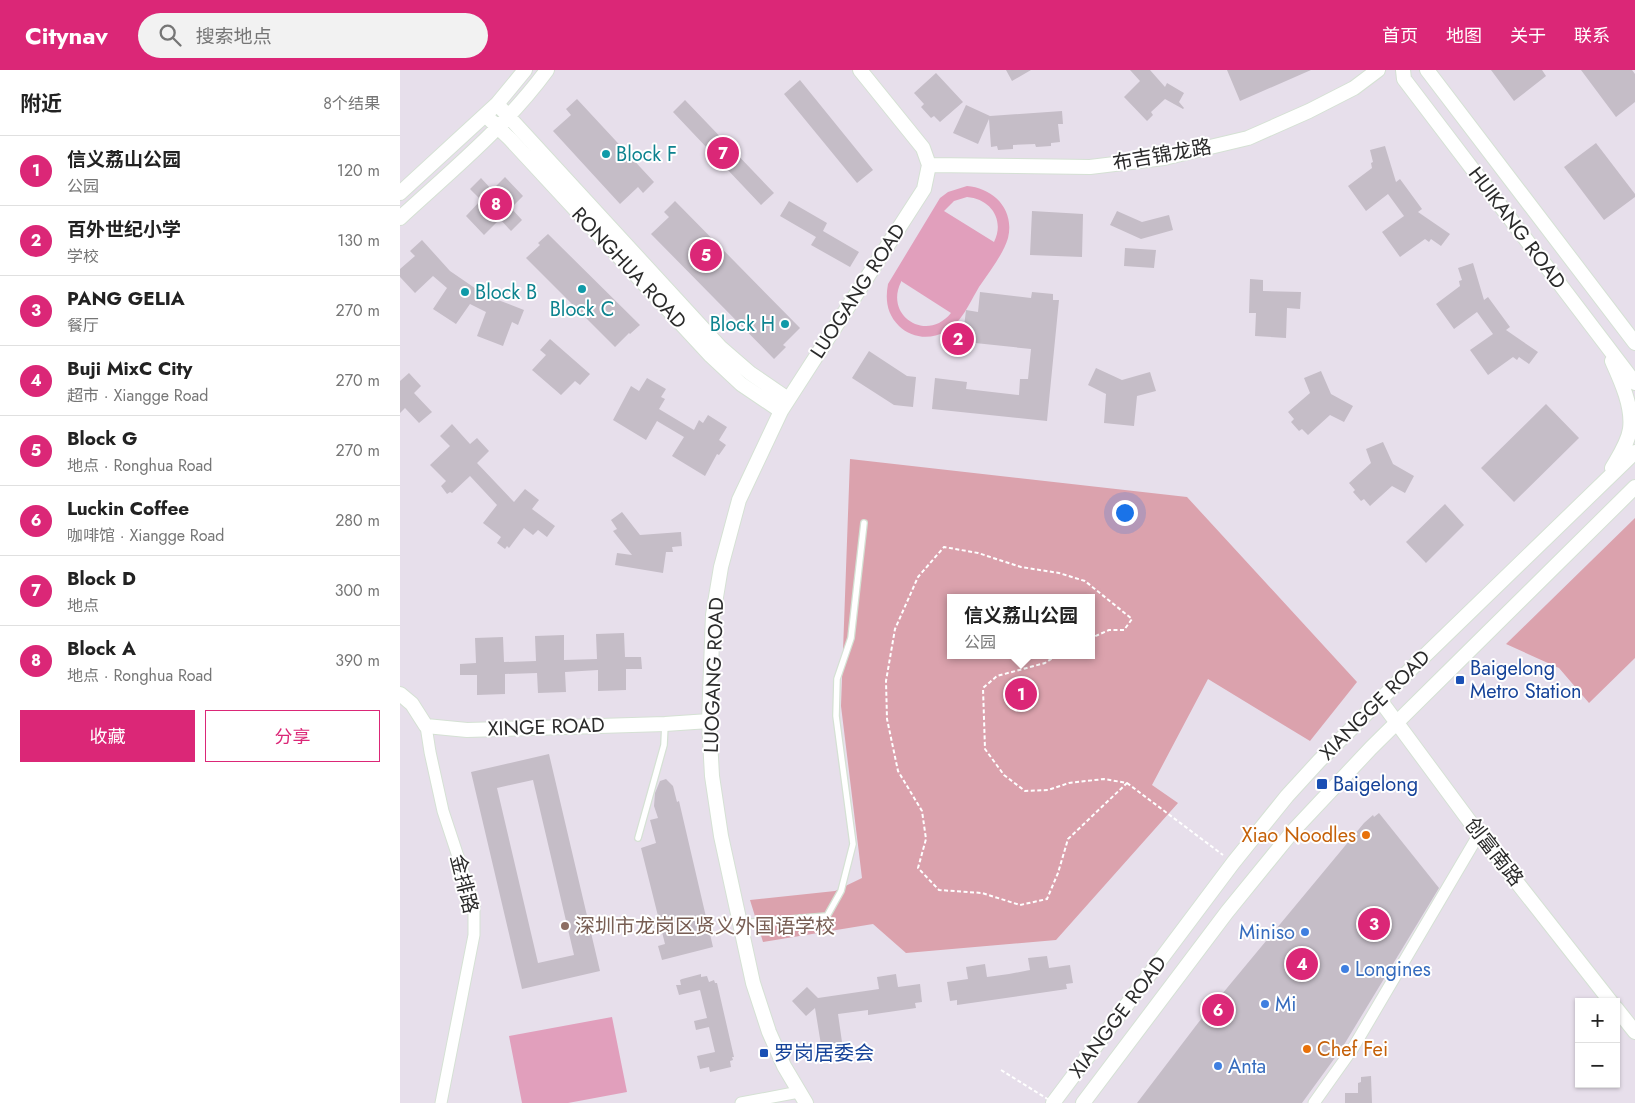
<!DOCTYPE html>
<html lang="zh">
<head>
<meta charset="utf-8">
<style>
	:root { --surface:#fff; --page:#f2f2f2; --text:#222; --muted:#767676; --line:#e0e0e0; --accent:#db2777 }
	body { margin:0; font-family:Jost,"Noto Sans SC",sans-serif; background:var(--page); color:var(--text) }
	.controls { position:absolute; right:15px; bottom:15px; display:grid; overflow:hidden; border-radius:0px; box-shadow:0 1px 4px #0004 }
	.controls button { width:45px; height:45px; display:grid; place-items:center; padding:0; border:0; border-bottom:1px solid var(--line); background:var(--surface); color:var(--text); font:25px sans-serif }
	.you { position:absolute; left:724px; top:442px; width:18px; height:18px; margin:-12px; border:4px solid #fff; border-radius:50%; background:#1a73e8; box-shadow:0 0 0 8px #1a73e833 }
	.badge { display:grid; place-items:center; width:32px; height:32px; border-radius:50%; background:var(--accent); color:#fff; font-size:16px; font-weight:700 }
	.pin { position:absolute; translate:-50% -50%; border:2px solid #fff; box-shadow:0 1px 5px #0006 }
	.popup { position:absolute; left:547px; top:524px; width:148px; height:65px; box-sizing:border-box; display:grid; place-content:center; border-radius:0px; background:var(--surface); filter:drop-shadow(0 1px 4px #0005); font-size:16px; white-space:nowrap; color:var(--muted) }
	.popup b { font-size:19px; color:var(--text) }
	.popup::after { content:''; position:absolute; left:50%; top:100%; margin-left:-10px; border:10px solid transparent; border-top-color:var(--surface) }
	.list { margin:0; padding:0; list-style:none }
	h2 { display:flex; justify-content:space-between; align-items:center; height:65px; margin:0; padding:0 20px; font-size:21px }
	h2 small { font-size:16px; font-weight:400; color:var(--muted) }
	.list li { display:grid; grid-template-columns:32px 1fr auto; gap:15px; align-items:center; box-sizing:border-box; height:70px; padding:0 20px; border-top:1px solid var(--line) }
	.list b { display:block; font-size:19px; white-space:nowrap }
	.list p { margin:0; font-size:16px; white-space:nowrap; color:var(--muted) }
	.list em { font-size:16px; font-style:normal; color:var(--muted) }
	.actions { display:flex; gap:10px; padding:15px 20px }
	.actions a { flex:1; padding:11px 0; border:1px solid var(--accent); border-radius:0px; text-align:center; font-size:18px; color:var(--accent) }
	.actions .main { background:var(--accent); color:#fff }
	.icon { flex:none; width:28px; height:28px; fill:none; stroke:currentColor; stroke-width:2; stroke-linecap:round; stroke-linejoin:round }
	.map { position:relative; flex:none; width:1235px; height:1033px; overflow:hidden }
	header { display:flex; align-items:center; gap:30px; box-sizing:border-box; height:70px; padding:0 25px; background:var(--accent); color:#fff }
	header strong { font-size:24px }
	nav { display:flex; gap:28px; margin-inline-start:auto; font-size:18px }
	.search { width:350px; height:45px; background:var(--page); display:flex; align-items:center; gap:12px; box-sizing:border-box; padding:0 18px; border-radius:28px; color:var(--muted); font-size:19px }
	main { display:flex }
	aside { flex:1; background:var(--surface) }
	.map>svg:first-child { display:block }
	.green { fill:#dba2ad; fill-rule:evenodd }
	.pitch { fill:#e19fbc; fill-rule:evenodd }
	.building { fill:#c5bdc7; fill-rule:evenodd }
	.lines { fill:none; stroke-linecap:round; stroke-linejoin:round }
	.service-casing { stroke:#d5e1d4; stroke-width:8 }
	.minor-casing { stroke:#d5e1d4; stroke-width:13 }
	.tertiary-casing { stroke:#d5e1d4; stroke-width:16 }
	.path { stroke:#fff; stroke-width:2; stroke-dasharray:4 2.5; stroke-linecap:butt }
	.service { stroke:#fff; stroke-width:5.5 }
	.minor { stroke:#fff; stroke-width:11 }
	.tertiary { stroke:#fff; stroke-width:14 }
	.path-bridge { stroke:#fff; stroke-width:2; stroke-dasharray:4 2.5; stroke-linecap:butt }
	.culture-dot { fill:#0f9aa8; stroke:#fff; stroke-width:2 }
	.transit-dot { fill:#1a4fb4; stroke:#fff; stroke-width:2 }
	.food-dot { fill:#e8710a; stroke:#fff; stroke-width:2 }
	.education-dot { fill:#8d6e63; stroke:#fff; stroke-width:2 }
	.shop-dot { fill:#3f7fe0; stroke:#fff; stroke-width:2 }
	.labels { text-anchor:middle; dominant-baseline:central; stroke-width:4; stroke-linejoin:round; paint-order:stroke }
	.culture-label { font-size:20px; fill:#0d838f; stroke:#fff; text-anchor:start }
	.street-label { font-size:20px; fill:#2b2b2b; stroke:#fff }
	.transit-label { font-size:20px; fill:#164399; stroke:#fff; text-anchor:start }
	.food-label { font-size:20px; fill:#c56008; stroke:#fff; text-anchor:end }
	.education-label { font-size:20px; fill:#785e54; stroke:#fff; text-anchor:start }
	.shop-label { font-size:20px; fill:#366cbe; stroke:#fff; text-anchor:start }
</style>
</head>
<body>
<header>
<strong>Citynav</strong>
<div class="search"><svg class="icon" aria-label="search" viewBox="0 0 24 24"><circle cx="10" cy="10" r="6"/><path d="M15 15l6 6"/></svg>搜索地点</div>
<nav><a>首页</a><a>地图</a><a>关于</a><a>联系</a></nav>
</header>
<main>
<aside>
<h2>附近<small>8个结果</small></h2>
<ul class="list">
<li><span class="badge">1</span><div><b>信义荔山公园</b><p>公园</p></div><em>120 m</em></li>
<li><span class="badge">2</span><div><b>百外世纪小学</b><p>学校</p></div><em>130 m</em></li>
<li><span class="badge">3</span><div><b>PANG GELIA</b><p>餐厅</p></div><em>270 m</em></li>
<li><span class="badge">4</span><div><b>Buji MixC City</b><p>超市 · Xiangge Road</p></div><em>270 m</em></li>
<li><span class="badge">5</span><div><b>Block G</b><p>地点 · Ronghua Road</p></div><em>270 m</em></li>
<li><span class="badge">6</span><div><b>Luckin Coffee</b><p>咖啡馆 · Xiangge Road</p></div><em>280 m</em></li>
<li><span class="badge">7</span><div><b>Block D</b><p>地点</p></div><em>300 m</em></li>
<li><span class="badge">8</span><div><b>Block A</b><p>地点 · Ronghua Road</p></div><em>390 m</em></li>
</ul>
<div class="actions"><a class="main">收藏</a><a>分享</a></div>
</aside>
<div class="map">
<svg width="1235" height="1033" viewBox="0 0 1235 1033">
	<rect width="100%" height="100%" fill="#e7dfeb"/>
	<path class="green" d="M450,389L787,427L957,612L910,671L808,609L752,715L778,733L656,870L506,883L473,854L363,872L350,830L435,821L462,808L441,636ZM551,528H691V585H551Z
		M1235,448V588L1189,633L1159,598L1106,574Z"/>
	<path class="pitch" d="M567,116C593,118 615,139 608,168C603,185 589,202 579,217C570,232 561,254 545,262C530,270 511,268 499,256C487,244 485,230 488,214L540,128L548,122ZM567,127C591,129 605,150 594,172L544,141L554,131ZM501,212V211L551,243C527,273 484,246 501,212Z
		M212,947L227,1022L168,1033H122L109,966Z"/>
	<path class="building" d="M606,0H631L612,11Z
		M730,0H750L765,17L767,13L784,23L779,32L784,38L783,39L765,29L751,42L753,45L747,51L724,27L740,11Z
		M827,0H911L840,31Z
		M1091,0H1142L1146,6L1114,31Z
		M1181,0H1232L1235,4V32L1216,47Z
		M536,3L563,32L540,52L534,46L531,48L521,37L524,34L514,23Z
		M400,10L473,100L457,113L384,24Z
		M177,29L254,112L243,123L238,117L220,134L153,61L171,45L166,39Z
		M285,30L374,123L361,135L273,42Z
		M566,35L590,46L662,41L663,54H658L660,72L651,73V76L636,77L635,74L613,75V79L598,80L597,76L591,77L589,49L578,74L553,63Z
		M1196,73L1235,124V127L1204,150L1164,97Z
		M985,76L996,112L1000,109L1022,139L1018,142L1050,164L1041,176L1031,169L1029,172L1025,169L1000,187L982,162L1004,146L988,124L966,141L948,116L972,98L971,93L973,92L970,80Z
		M105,107L123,126L111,138L122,150L111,161L100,149L84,165L66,146L81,130L70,119L81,108L92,120Z
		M275,131L400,258L383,275L386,277L374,289L251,164L269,147L264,142Z
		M389,131L427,153L423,161L459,182L450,197L411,175L416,167L380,146Z
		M632,141L683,144L682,187L630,185Z
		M717,141L742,152L769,145L773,160L741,169L710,155Z
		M148,164L240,255L230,264L229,263L215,277L126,188L140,175L138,173Z
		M22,170L50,201L85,225L124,240L118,255L112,252L103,276L77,266L86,242L70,234L56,254L33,239L47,218L33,206L15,223L0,207V199L15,186L10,181Z
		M725,178L756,180L754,198L724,196Z
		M1073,193L1084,230L1088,227L1110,257L1106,260L1138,282L1129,294L1119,287L1117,290L1113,287L1088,305L1070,280L1093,264L1077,242L1054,259L1036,234L1060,216L1059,211L1062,210L1058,198Z
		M850,209L863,210V221L901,222L900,239L887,238L886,268L855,266L856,243H849Z
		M580,222L631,228L632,222L653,224V230H659L647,351L532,339L535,308L567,312L566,319L619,325L620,309H628L631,279L556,271L557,256L564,257L566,240L578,242Z
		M150,269L190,304L180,315L175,311L161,325L132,300L146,285L140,280Z
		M469,281L507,306L516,307L513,337L494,335L452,308Z
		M696,298L722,310L750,302L756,321L737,326L734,356L704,353L706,324L688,315Z
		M921,301L931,324L953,336L944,352L930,345L908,365L902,359L899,361L891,352L894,349L888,342L910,323L904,308Z
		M9,303L21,316L14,323L32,342L19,353L5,338L0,343V311Z
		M247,308L266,319L261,327L265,329L259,339L294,360L299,350L303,353L308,345L327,357L319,370L326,375L319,385L317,384L305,406L272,386L284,367L257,351L246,370L213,350L231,316L239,321Z
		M1146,334L1179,368L1114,432L1081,398Z
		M52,354L70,374L77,368L89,381L77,393L114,432L125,419L139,430L132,439L155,456L147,467L138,460L133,465L124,458L109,478L107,476L105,479L97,473L101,467L83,453L97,435L70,406L52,423L50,422L47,424L41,416L46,411L30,395L50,376L40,366Z
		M983,372L993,394L1014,406L1005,423L992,416L970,436L964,429L961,431L953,422L955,420L949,413L971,393L966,379Z
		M1045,434L1064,455L1026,493L1006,472Z
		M222,442L240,465L281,462L282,476L272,477L273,482H266L263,503L215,495L217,483L232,485L213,461L217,459L211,450Z
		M224,563L225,587H241L242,599H226V620L198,621V600L165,602L166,622L138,623L137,603L105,604V624L77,625V605H60V594L76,593L75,568L103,567L104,592L136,591L135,566L164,565V590L197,589L196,564Z
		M149,684L200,901L122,919L71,702ZM133,710L174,885L138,893L97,718Z
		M266,709L273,716L277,732L279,731L313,877L262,890L258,876L265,874L241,778L256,773L250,750L258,748L254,736L255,723L260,711Z
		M979,743L1039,818L942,978L902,1033H737L798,953L964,753L973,745L974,747Z
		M647,886L649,898L670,895L673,913L666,914L667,919L557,935V930L550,931L547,912L568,909L566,897L585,894L587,907L609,904L630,900L628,888Z
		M301,904V907L307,906L309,912L314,910L315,913H317L334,987H332L333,990L330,991L331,997L310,1002L309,997L300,999L297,986L315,982L309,957L296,960L294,951L307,948L300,920L279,925L276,915H281L280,910L282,909Z
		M496,904L498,917L520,914L522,932L515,933L516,938L468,945V940L438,944L442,972L421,975L415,938L406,946L392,931L407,917L418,928L479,919L477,907Z
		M971,1006L972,1033H945V1023H958V1013L961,1012V1007Z"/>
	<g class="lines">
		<defs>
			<path id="service" d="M238,768L264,675L265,654
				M341,853L427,846L441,821L453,774L436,646L437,609L451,568L464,453"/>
			<path id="minor" d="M26,656L30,682L43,741L74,835V865L41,1033
				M341,1033L399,1022
				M914,1033L953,978L1079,764"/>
			<path id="tertiary" d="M1003,0L1004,9L1235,313
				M1027,0L1235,273
				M97,34L320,277L350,303L388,329
				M85,45L110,69L311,286L341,314L381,341
				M529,95L690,97L764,88L848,68L909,41L954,18L978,0
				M0,123L97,34L125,0
				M0,148C51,101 106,56 147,0
				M1212,398C1219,386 1228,373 1230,359C1233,337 1221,311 1212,291
				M0,624L12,634L26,656L67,660L265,654L309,651
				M980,630L1079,764L1211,932
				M1216,938L1235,962
				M406,1033L384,996L369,962L353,913L321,766L312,706L309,651L313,545L321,497L339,430L381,341L524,119L529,95L523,78L460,0
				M653,1033L833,793L887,726L919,691L1013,597L1235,382
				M683,1033L827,842L893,761L971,678L1235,417"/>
		</defs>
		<use href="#service" class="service-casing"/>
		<use href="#minor" class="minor-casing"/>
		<use href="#tertiary" class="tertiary-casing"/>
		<path class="path" d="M657,585L645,593L597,606L583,618L585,679L604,705L625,721L648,720L669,713L704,709L727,713L668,769L658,803L647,829L620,835L582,823L539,820L518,798L526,769L522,741L498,701L487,649L486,611L495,559L518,507L544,477L578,483L621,497L659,503L685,511L732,549L724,560H709L691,568
			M727,713L823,785"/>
		<use href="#service" class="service"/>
		<use href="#minor" class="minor"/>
		<use href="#tertiary" class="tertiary"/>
		<path class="path-bridge" d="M601,1000L654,1033"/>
	</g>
	<g class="culture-dot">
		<circle cx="206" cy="84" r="5"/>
		<circle cx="182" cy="219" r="5"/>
		<circle cx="65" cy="222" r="5"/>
		<circle cx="385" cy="254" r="5"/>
	</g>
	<g class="transit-dot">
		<rect x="1055" y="605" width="10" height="10" rx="2.5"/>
		<rect x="916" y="708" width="12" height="12" rx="2.5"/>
		<rect x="359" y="978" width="10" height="10" rx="2.5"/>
	</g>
	<g class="food-dot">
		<circle cx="966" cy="765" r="5"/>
		<circle cx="907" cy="979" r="5"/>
	</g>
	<circle class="education-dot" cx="165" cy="856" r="5"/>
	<g class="shop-dot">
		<circle cx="905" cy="862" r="5"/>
		<circle cx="945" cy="899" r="5"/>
		<circle cx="865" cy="934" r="5"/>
		<circle cx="818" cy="996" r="5"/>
	</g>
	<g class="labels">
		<g class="culture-label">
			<text x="216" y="84">Block F</text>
			<text x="75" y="222">Block B</text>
			<text x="182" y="239" text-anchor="middle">Block C</text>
			<text x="375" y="254" text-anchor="end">Block H</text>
		</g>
		<g class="street-label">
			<text transform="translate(762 85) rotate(-10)">布吉锦龙路</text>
			<text transform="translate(1117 158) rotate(53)">HUIKANG ROAD</text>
			<text transform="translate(229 198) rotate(47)">RONGHUA ROAD</text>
			<text transform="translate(458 221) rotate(-57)">LUOGANG ROAD</text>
			<text transform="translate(314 605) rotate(-88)">LUOGANG ROAD</text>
			<text transform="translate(975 635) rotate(-45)">XIANGGE ROAD</text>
			<text transform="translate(146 657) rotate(-2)">XINGE ROAD</text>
			<text transform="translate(1094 782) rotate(52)">创富南路</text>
			<text transform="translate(64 814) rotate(76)">金排路</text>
			<text transform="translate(718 947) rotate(-53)">XIANGGE ROAD</text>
		</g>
		<g class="transit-label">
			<text x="1070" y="598">Baigelong<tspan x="1070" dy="23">Metro Station</tspan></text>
			<text x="933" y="714">Baigelong</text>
			<text x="374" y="983">罗岗居委会</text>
		</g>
		<g class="food-label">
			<text x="956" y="765">Xiao Noodles</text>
			<text x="917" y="979" text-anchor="start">Chef Fei</text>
		</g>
		<g class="education-label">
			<text x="175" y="856">深圳市龙岗区贤义外国语学校</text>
		</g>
		<g class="shop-label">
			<text x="895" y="862" text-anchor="end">Miniso</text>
			<text x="955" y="899">Longines</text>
			<text x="875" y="934">Mi</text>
			<text x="828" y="996">Anta</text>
		</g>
	</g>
</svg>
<div class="controls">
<button>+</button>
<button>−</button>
</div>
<div class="you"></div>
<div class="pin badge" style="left:621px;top:624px">1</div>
<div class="popup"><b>信义荔山公园</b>公园</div>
<div class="pin badge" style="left:558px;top:269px">2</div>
<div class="pin badge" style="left:974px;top:854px">3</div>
<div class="pin badge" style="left:902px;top:894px">4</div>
<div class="pin badge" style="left:306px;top:185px">5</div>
<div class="pin badge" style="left:818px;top:940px">6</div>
<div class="pin badge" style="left:323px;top:83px">7</div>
<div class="pin badge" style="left:96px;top:134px">8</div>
</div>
</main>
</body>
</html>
